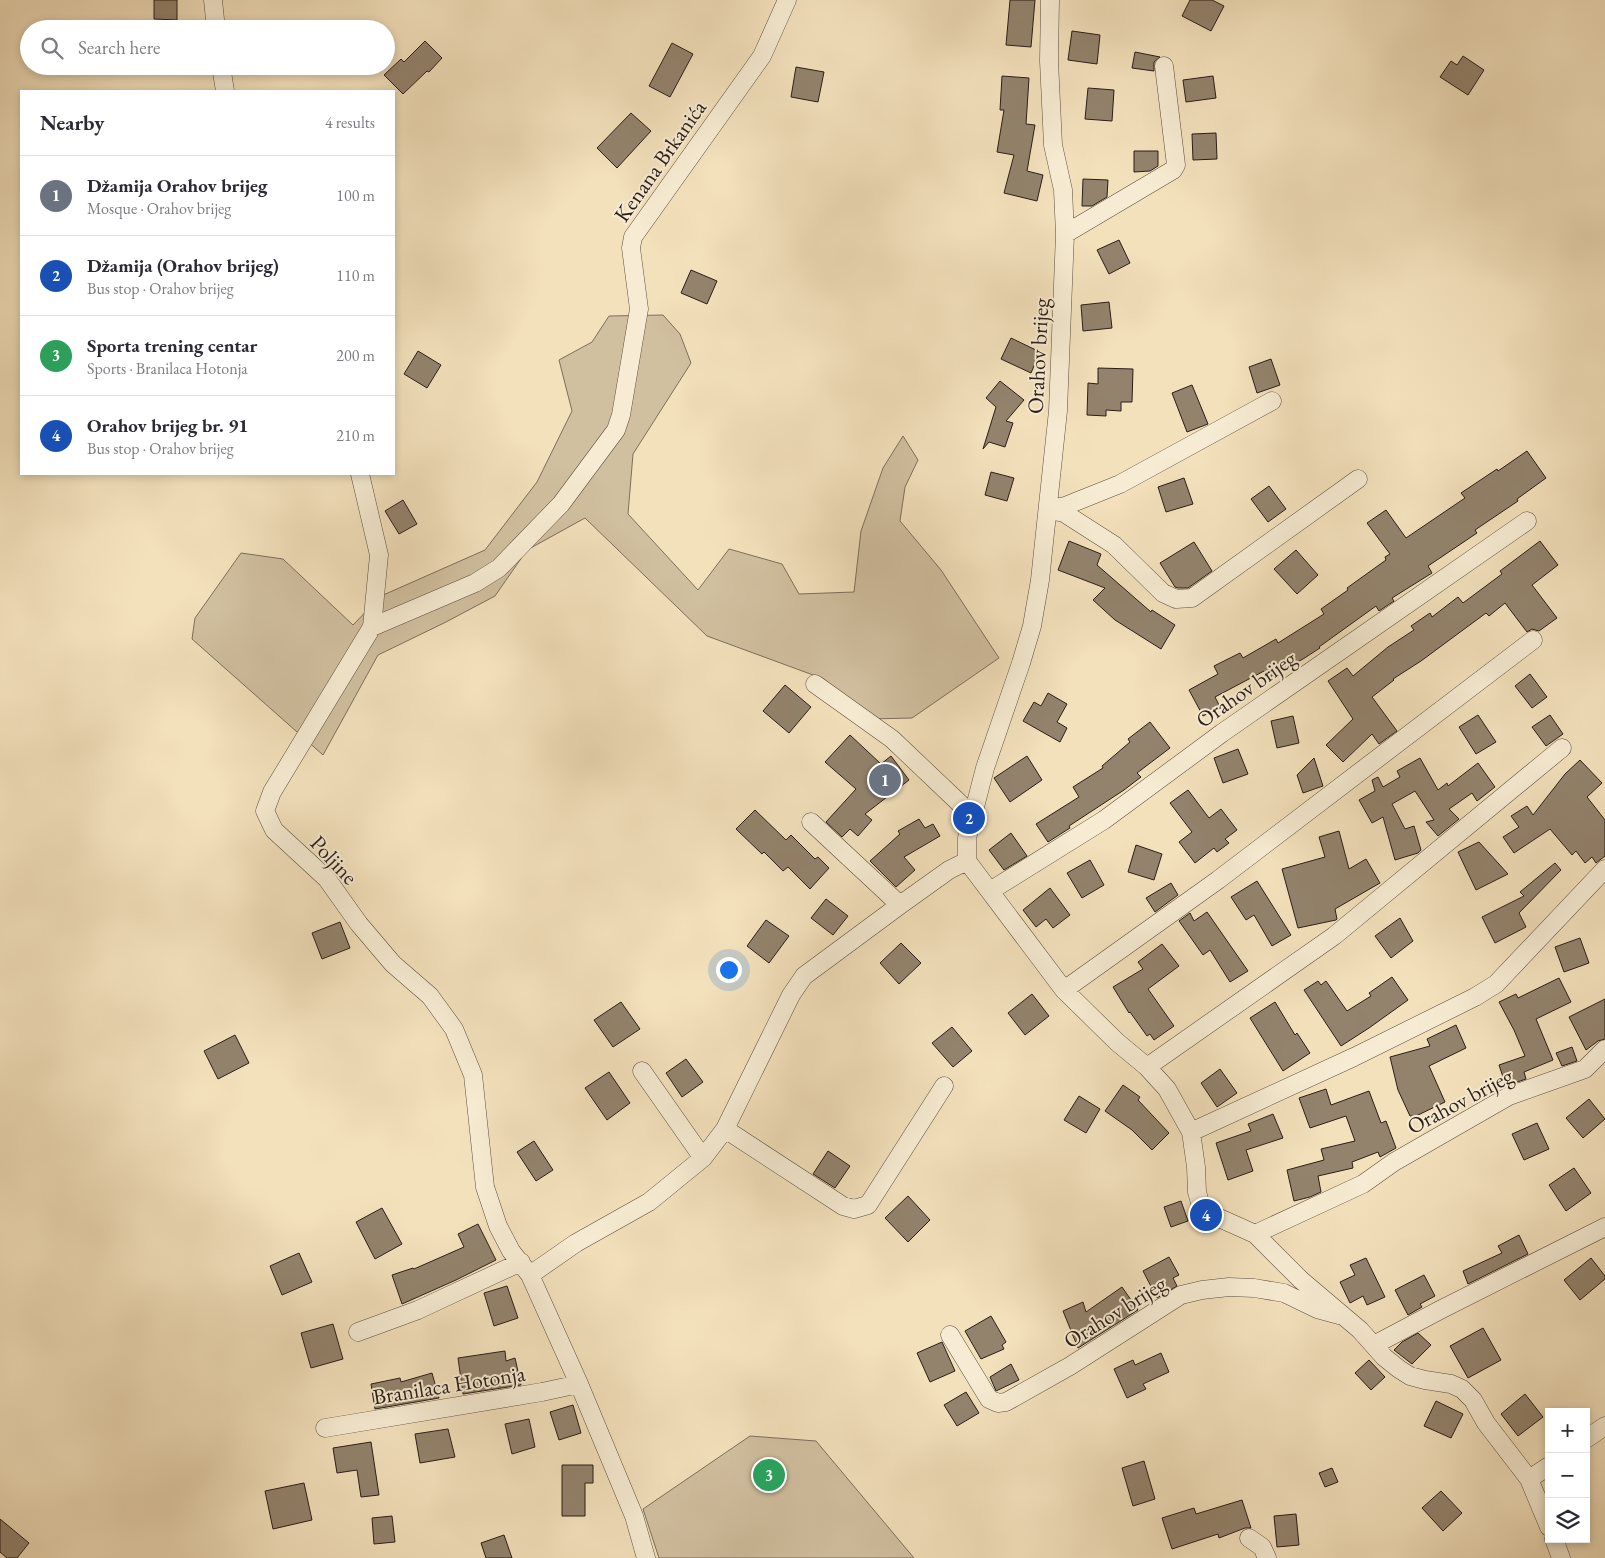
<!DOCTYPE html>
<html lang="en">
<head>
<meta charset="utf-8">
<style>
	:root { --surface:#fff; --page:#f2f2f3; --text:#2b2b33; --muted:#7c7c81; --line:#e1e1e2; --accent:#8f2418 }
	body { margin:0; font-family:"EB Garamond",serif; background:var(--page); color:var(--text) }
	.controls { position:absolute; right:15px; bottom:15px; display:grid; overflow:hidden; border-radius:0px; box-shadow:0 2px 8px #0003 }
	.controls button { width:45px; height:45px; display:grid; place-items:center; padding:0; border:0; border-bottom:1px solid var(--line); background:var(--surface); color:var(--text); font:25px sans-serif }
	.you { position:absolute; left:728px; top:969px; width:18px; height:18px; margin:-12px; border:4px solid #fff; border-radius:50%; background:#1a73e8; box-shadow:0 0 0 8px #1a73e833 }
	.badge { display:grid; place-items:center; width:32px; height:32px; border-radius:50%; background:var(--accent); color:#fff; font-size:16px; font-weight:700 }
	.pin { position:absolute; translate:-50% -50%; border:2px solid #fff; box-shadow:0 1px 5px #0006 }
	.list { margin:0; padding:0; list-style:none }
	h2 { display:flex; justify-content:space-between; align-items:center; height:65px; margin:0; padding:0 20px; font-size:21px }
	h2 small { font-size:16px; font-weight:400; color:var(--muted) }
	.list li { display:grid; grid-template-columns:32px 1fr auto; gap:15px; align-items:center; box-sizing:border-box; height:80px; padding:0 20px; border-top:1px solid var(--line) }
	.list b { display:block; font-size:19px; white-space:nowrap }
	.list p { margin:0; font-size:16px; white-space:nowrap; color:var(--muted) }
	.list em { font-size:16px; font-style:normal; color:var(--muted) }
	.icon { flex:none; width:28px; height:28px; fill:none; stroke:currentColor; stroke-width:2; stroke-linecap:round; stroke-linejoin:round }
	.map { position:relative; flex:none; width:1605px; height:1558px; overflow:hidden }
	.search { position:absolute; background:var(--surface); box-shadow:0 2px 8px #0003; left:20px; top:20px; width:375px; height:55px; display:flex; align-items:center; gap:12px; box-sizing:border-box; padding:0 18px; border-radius:28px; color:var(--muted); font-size:19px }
	.panel { position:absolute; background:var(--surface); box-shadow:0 2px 8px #0003; left:20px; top:90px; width:375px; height:385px; border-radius:0px }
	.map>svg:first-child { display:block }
	.green { fill:#d1c0a0; stroke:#7e6e5c }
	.building { fill:#93836d; stroke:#2a1d17 }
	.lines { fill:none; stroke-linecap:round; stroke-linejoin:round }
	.street-casing { stroke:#5c4e40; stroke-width:19 }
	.street { stroke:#f7ecd3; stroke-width:18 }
	.labels { text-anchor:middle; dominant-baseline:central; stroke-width:4; stroke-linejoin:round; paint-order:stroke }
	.street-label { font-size:22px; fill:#2a1d17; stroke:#f7ecd3 }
</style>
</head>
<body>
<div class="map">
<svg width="1605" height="1558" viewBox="0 0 1605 1558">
	<rect width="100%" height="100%" fill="#f3e1bc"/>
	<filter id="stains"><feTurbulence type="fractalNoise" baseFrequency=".004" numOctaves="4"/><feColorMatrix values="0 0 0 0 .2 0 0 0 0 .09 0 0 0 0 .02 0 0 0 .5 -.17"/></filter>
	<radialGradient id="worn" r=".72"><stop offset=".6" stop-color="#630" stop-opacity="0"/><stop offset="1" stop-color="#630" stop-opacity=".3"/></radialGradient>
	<path class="green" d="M663,315L680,334L691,363L633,454L628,514L698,590L729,549L782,564L799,594L854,592L861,531L883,468L903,436L918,460L905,487L900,521L941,570L999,658L912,718L869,719L824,679L707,636L585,518L527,550L495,596L444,623L378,655L323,755L192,639L195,618L241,553L283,559L353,625L381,596L485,550L537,482L572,411L559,360L592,342L609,316Z
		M750,1436L816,1441L914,1558H659L643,1509Z"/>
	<path class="building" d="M154,0H177V20L154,19Z
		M1010,0H1035L1031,47L1006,45Z
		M1190,0H1212L1224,6L1211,31L1182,16Z
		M1072,31L1100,35L1097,64L1068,60Z
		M425,41L442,58L429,72L427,71L403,94L384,75L401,59L404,62Z
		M672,43L693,54L670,97L649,86Z
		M1135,52L1160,57L1154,62V71L1132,68Z
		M1463,56L1484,70L1468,95L1440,77L1451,61L1457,65Z
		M796,67L824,72L818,102L791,97Z
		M1002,76L1029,78L1026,124L1035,125L1027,171L1043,175L1037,201L1004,193L1014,155L997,152L1004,110H1000Z
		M1213,76L1216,98L1186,102L1183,80Z
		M1088,88L1114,90L1112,121L1085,119Z
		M631,113L651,131L617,168L597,148Z
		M1216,133L1217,159L1193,160L1192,134Z
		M1134,151H1158V166L1150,171L1134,172Z
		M1083,179L1108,180L1107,197L1092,206H1082Z
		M1119,240L1130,263L1109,274L1097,250Z
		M691,270L717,281L707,304L681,293Z
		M1109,302L1112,328L1083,331L1081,305Z
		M1011,338L1040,352L1031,373L1001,359Z
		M418,351L441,365L427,388L404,374Z
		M1271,359L1280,385L1257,393L1249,367Z
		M1098,368L1133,369L1132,402H1121V411L1106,410V416L1087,415L1088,383L1098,384Z
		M1000,381L1024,400L1006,421L1013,423L1005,447L989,442L983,449L996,407L986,398Z
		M1192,385L1208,424L1187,432L1172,393Z
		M1527,451L1546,478L1517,499L1518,501L1475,530L1477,533L1428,566L1432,573L1392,598L1394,601L1379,611L1376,606L1319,647L1320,648L1303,659L1268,678L1264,671L1215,697L1220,707L1203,716L1189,690L1218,674L1214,666L1240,653L1243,658L1276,639L1278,643L1324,614L1321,609L1348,590L1347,588L1386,560L1385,557L1390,554L1367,523L1386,510L1406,538L1465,498L1461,493L1497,469L1498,471Z
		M991,472L1014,478L1007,501L985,495Z
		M1184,478L1193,504L1166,512L1158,487Z
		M1269,486L1286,509L1268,522L1251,499Z
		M403,500L417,524L399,534L385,511Z
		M1069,541L1101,554L1097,565L1151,612L1152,610L1175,625L1161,649L1115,620L1093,600L1105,588L1058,570Z
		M1540,541L1558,565L1532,585L1557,618L1539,631L1532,629L1527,632L1505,603L1489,616L1486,613L1421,661L1393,679L1394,680L1372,697L1397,731L1379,744L1372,734L1343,762L1326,745L1353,719L1328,681L1347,668L1353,676L1388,647L1414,630L1411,626L1430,613L1432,617L1458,597L1463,603L1502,574L1500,571Z
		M1194,542L1212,571L1188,588H1178L1175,587L1160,563Z
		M1296,550L1318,575L1297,594L1274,569Z
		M1530,674L1547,697L1532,708L1515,686Z
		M785,685L811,707L789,733L763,711Z
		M1048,693L1067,704L1057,722L1067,728L1060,742L1023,721L1034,702L1041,706Z
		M1478,715L1496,742L1476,754L1459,727Z
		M1550,715L1563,734L1546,746L1532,727Z
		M1293,716L1299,743L1277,748L1271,721Z
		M1150,722L1170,748L1137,773L1141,777L1124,790L1069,826L1070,828L1048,842L1036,824L1079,797L1073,787L1103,768L1102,766L1130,742L1128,739Z
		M850,735L881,764L891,756L909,780L865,814L872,820L858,836L850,829L842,837L826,822L856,789L825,762Z
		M1238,749L1248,774L1223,783L1214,758Z
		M1027,756L1042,780L1010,802L994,778Z
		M1314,758L1323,786L1303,793L1297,775Z
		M1420,758L1438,790L1447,783L1448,786L1478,763L1495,787L1477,801L1472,793L1449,809L1459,819L1438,836L1426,822L1434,820L1415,791L1392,804L1405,829L1414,826L1421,850L1418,853L1395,860L1383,817L1372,823L1359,800L1375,791L1372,780L1378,777L1383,787L1400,777L1397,771Z
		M1580,760L1602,783L1587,797L1605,820V856L1596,863L1592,857L1585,863L1576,851L1572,855L1550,829L1514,853L1503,837L1519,827L1511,816L1527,806L1533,815L1565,774Z
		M1188,790L1209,818L1221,809L1237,830L1225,839L1229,843L1217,852L1214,848L1195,863L1179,842L1192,832L1170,803Z
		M755,810L786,840L791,835L815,859L818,857L829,868L810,889L788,867L783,871L764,852L762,854L736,829Z
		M919,819L925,828L933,824L940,836L904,857L915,870L896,887L870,861L900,834L898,831Z
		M1339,831L1349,869L1366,859L1380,883L1335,909L1337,919L1336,920L1298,928L1282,869L1325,857L1319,837Z
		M1011,833L1027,856L1004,870L989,850Z
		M1479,842L1508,874L1476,890L1458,852Z
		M1136,845L1162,854L1154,880L1128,872Z
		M1090,860L1104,885L1082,898L1067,873Z
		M1555,863L1561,870L1519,913L1526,927L1495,943L1482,917L1524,896L1520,892Z
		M1257,881L1291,935L1272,946L1254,915L1246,920L1231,897Z
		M1171,883L1178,895L1155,912L1146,898Z
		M1050,888L1070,915L1053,928L1046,919L1036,927L1023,910Z
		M826,899L848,916L833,935L811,918Z
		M1207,912L1248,971L1230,982L1210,950L1203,955L1179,921L1190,913L1194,921Z
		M1400,918L1413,941L1391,958L1375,936Z
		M766,920L789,936L769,963L747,946Z
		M340,922L350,948L322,959L312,933Z
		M1580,938L1589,963L1564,972L1555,947Z
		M901,943L921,963L899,984L880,963Z
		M1162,944L1179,966L1148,989L1174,1026L1154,1040L1150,1034L1147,1036L1130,1012L1129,1013L1113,987L1143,969L1138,962Z
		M1392,977L1408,1000L1369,1028L1341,1046L1304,990L1318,981L1321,985L1326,981L1347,1011L1371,996L1369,993Z
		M1559,978L1571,1002L1536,1019L1553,1060L1524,1072L1526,1079L1506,1086L1499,1065L1525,1056L1514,1030L1499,1002L1516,994L1518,998Z
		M1032,994L1049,1016L1025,1035L1008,1013Z
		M1605,999V1039L1598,1041L1586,1050L1569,1017Z
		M621,1002L640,1029L613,1047L594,1020Z
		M1275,1002L1295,1035L1297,1033L1310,1053L1283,1071L1250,1018Z
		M1456,1025L1466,1048L1429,1066L1445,1102L1416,1116H1410L1398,1090L1390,1057L1430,1046L1427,1039Z
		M952,1027L972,1051L953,1067L932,1043Z
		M235,1035L249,1063L218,1079L204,1051Z
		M1572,1047L1577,1061L1562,1066L1556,1053Z
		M686,1059L703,1082L682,1097L666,1073Z
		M1220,1069L1237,1093L1217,1107L1201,1083Z
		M609,1072L630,1103L607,1120L585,1088Z
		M1123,1085L1140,1097L1138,1100L1169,1133L1152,1150L1132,1130L1105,1111Z
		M1326,1089L1331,1105L1369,1091L1381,1123L1386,1121L1396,1148L1380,1157L1378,1152L1352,1162L1353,1168L1318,1176L1321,1192L1310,1197L1294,1201L1287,1170L1324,1160L1321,1149L1355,1141L1346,1116L1310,1128L1299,1098Z
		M1079,1096L1100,1109L1086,1133L1064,1120Z
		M1589,1099L1605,1119L1583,1138L1566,1118Z
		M1273,1114L1283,1138L1246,1150L1253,1171L1228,1180L1216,1143L1251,1131L1248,1124Z
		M1537,1123L1549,1149L1524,1160L1512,1134Z
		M534,1141L553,1170L536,1181L517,1152Z
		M828,1151L850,1166L835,1188L813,1174Z
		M1574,1168L1591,1193L1566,1211L1549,1185Z
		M908,1196L930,1220L908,1242L885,1218Z
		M1181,1201L1188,1221L1171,1227L1164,1207Z
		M382,1208L402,1244L375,1259L356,1222Z
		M478,1224L496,1260L456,1280L402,1304L392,1275L413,1268L414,1269L464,1247L458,1234Z
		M1519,1235L1528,1254L1468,1284L1463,1271L1502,1253L1498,1246Z
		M299,1253L312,1282L282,1295L270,1266Z
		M1169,1257L1179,1275L1173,1278L1177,1286L1157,1298L1143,1271Z
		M1366,1258L1385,1297L1367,1305L1363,1296L1350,1303L1340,1282L1355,1275L1350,1265Z
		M1591,1258L1605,1276V1279L1580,1300L1564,1280Z
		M1424,1275L1435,1296L1420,1304L1422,1307L1408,1315L1395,1290Z
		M507,1286L518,1318L494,1326L484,1293Z
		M1122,1287L1138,1310L1078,1348L1063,1311L1083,1302L1086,1312Z
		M991,1316L1006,1342L1002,1345L1004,1349L981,1359L965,1331Z
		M333,1324L343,1359L311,1368L301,1333Z
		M1483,1328L1501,1360L1468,1378L1450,1346Z
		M1418,1333L1431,1345L1412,1364L1394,1350L1402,1342Z
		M942,1342L955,1371L930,1382L917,1353Z
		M505,1351L506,1361L515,1358L521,1385L463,1394L458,1358Z
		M1161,1353L1169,1372L1143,1384L1146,1389L1127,1398L1114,1369L1133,1360L1135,1365Z
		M1369,1360L1385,1377L1371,1390L1355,1373Z
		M1011,1364L1019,1380L996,1391L990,1377Z
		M432,1373L439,1398L375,1409L371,1384L400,1378L401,1382Z
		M966,1392L979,1413L957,1426L944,1405Z
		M1525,1394L1543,1417L1518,1436L1501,1414Z
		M1436,1401L1463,1414L1451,1438L1424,1426Z
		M573,1405L581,1433L559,1440L550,1412Z
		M529,1419L535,1447L512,1454L505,1424Z
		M448,1429L455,1457L420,1463L415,1434Z
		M371,1442L379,1495L361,1497L357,1470L337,1473L333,1448Z
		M1144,1461L1155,1499L1133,1506L1122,1468Z
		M562,1465H593V1483H585V1516H562Z
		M1332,1468L1338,1482L1325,1487L1319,1473Z
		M304,1483L312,1520L273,1529L265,1491Z
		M1441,1491L1462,1513L1443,1531L1422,1508Z
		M1242,1500L1251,1528H1245L1219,1538L1218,1534L1172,1549L1162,1518L1194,1508L1196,1514Z
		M1296,1514L1299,1545L1277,1547L1274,1516Z
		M392,1516L395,1542L374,1544L372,1518Z
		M0,1519L29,1543L17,1558H7L0,1552Z
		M504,1535L512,1558H486L481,1543Z"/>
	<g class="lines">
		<defs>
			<path id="street" d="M213,0L216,29
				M1050,0L1049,61L1053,145L1063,190L1065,234L1058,411L1040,580L1032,626L1021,663L985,768L967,838V861L1064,990L1117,1042L1147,1067L1167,1089L1191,1132L1196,1167L1197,1192L1201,1206L1217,1217L1255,1234L1301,1280L1360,1330L1384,1357L1399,1369L1410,1376L1425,1380L1451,1384L1462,1389L1473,1400L1486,1423L1529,1479L1549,1527
				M221,66L225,91
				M1065,234L1173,170L1176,165L1164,66
				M360,474L379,555L372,627L272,792L265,811L274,830L327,879L359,924L393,964L430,996L454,1029L473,1075L485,1187L498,1226L511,1251L530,1275L579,1384L634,1516L646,1558
				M1049,509L1065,506L1120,484L1272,401
				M1049,510L1064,513L1114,545L1163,593L1176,599L1192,598L1358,479
				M372,627L475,583L499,568L561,504L616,430L621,415L639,309L631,248L633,237L762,56L787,0
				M815,684L892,739L972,815
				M811,822L900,905
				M990,891L1104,820L1222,733L1527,521
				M1064,990L1218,880L1533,640
				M1147,1067L1334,936L1562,748
				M642,1071L703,1158
				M725,1129L843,1206L854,1209L868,1205L944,1086
				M1191,1132L1354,1057L1475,997L1496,984L1605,869
				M1255,1234L1363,1184L1394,1162L1509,1096L1585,1069L1605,1049
				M530,1275L576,1243L649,1202L703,1158L725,1129L791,995L804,976L900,905L949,870L967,861
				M358,1332L418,1310L521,1262
				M950,1335L989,1399L998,1403L1006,1402L1070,1366L1181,1295L1202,1290L1229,1287L1254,1288L1284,1293L1317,1309L1339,1315
				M1374,1345L1440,1310L1605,1227
				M325,1428L542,1392L579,1384
				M1586,1439L1605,1426
				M1529,1479L1549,1466
				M1249,1538L1262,1547L1267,1558
				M1554,1539L1561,1558"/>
		</defs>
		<use href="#street" class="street-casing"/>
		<use href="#street" class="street"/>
	</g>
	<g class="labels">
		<g class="street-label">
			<text transform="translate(660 161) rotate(-55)">Kenana Brkanića</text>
			<text transform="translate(1038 356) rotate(-87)">Orahov brijeg</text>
			<text transform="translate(1246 689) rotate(-35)">Orahov brijeg</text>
			<text transform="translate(334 860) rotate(47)">Poljine</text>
			<text transform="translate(1460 1101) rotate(-28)">Orahov brijeg</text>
			<text transform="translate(1115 1312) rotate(-32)">Orahov brijeg</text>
			<text transform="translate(449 1385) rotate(-9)">Branilaca Hotonja</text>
		</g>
	</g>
	<rect width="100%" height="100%" filter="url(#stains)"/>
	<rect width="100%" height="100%" fill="url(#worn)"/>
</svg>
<div class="controls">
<button>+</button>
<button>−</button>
<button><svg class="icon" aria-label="layers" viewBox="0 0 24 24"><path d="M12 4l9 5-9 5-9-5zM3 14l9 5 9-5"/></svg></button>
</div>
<div class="you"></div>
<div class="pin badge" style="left:885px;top:780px;background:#6b7280">1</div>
<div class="pin badge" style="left:969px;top:818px;background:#1a4fb4">2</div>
<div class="pin badge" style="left:769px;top:1475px;background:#2e9e5b">3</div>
<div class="pin badge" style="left:1206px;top:1215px;background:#1a4fb4">4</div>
<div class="search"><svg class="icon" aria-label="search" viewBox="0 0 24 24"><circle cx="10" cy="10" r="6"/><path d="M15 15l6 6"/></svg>Search here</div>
<section class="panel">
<h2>Nearby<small>4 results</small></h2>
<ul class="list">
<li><span class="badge" style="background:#6b7280">1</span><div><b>Džamija Orahov brijeg</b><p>Mosque · Orahov brijeg</p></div><em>100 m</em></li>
<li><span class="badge" style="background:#1a4fb4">2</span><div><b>Džamija (Orahov brijeg)</b><p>Bus stop · Orahov brijeg</p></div><em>110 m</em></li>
<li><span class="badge" style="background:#2e9e5b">3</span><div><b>Sporta trening centar</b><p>Sports · Branilaca Hotonja</p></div><em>200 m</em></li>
<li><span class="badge" style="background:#1a4fb4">4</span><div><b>Orahov brijeg br. 91</b><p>Bus stop · Orahov brijeg</p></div><em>210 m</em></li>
</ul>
</section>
</div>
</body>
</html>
